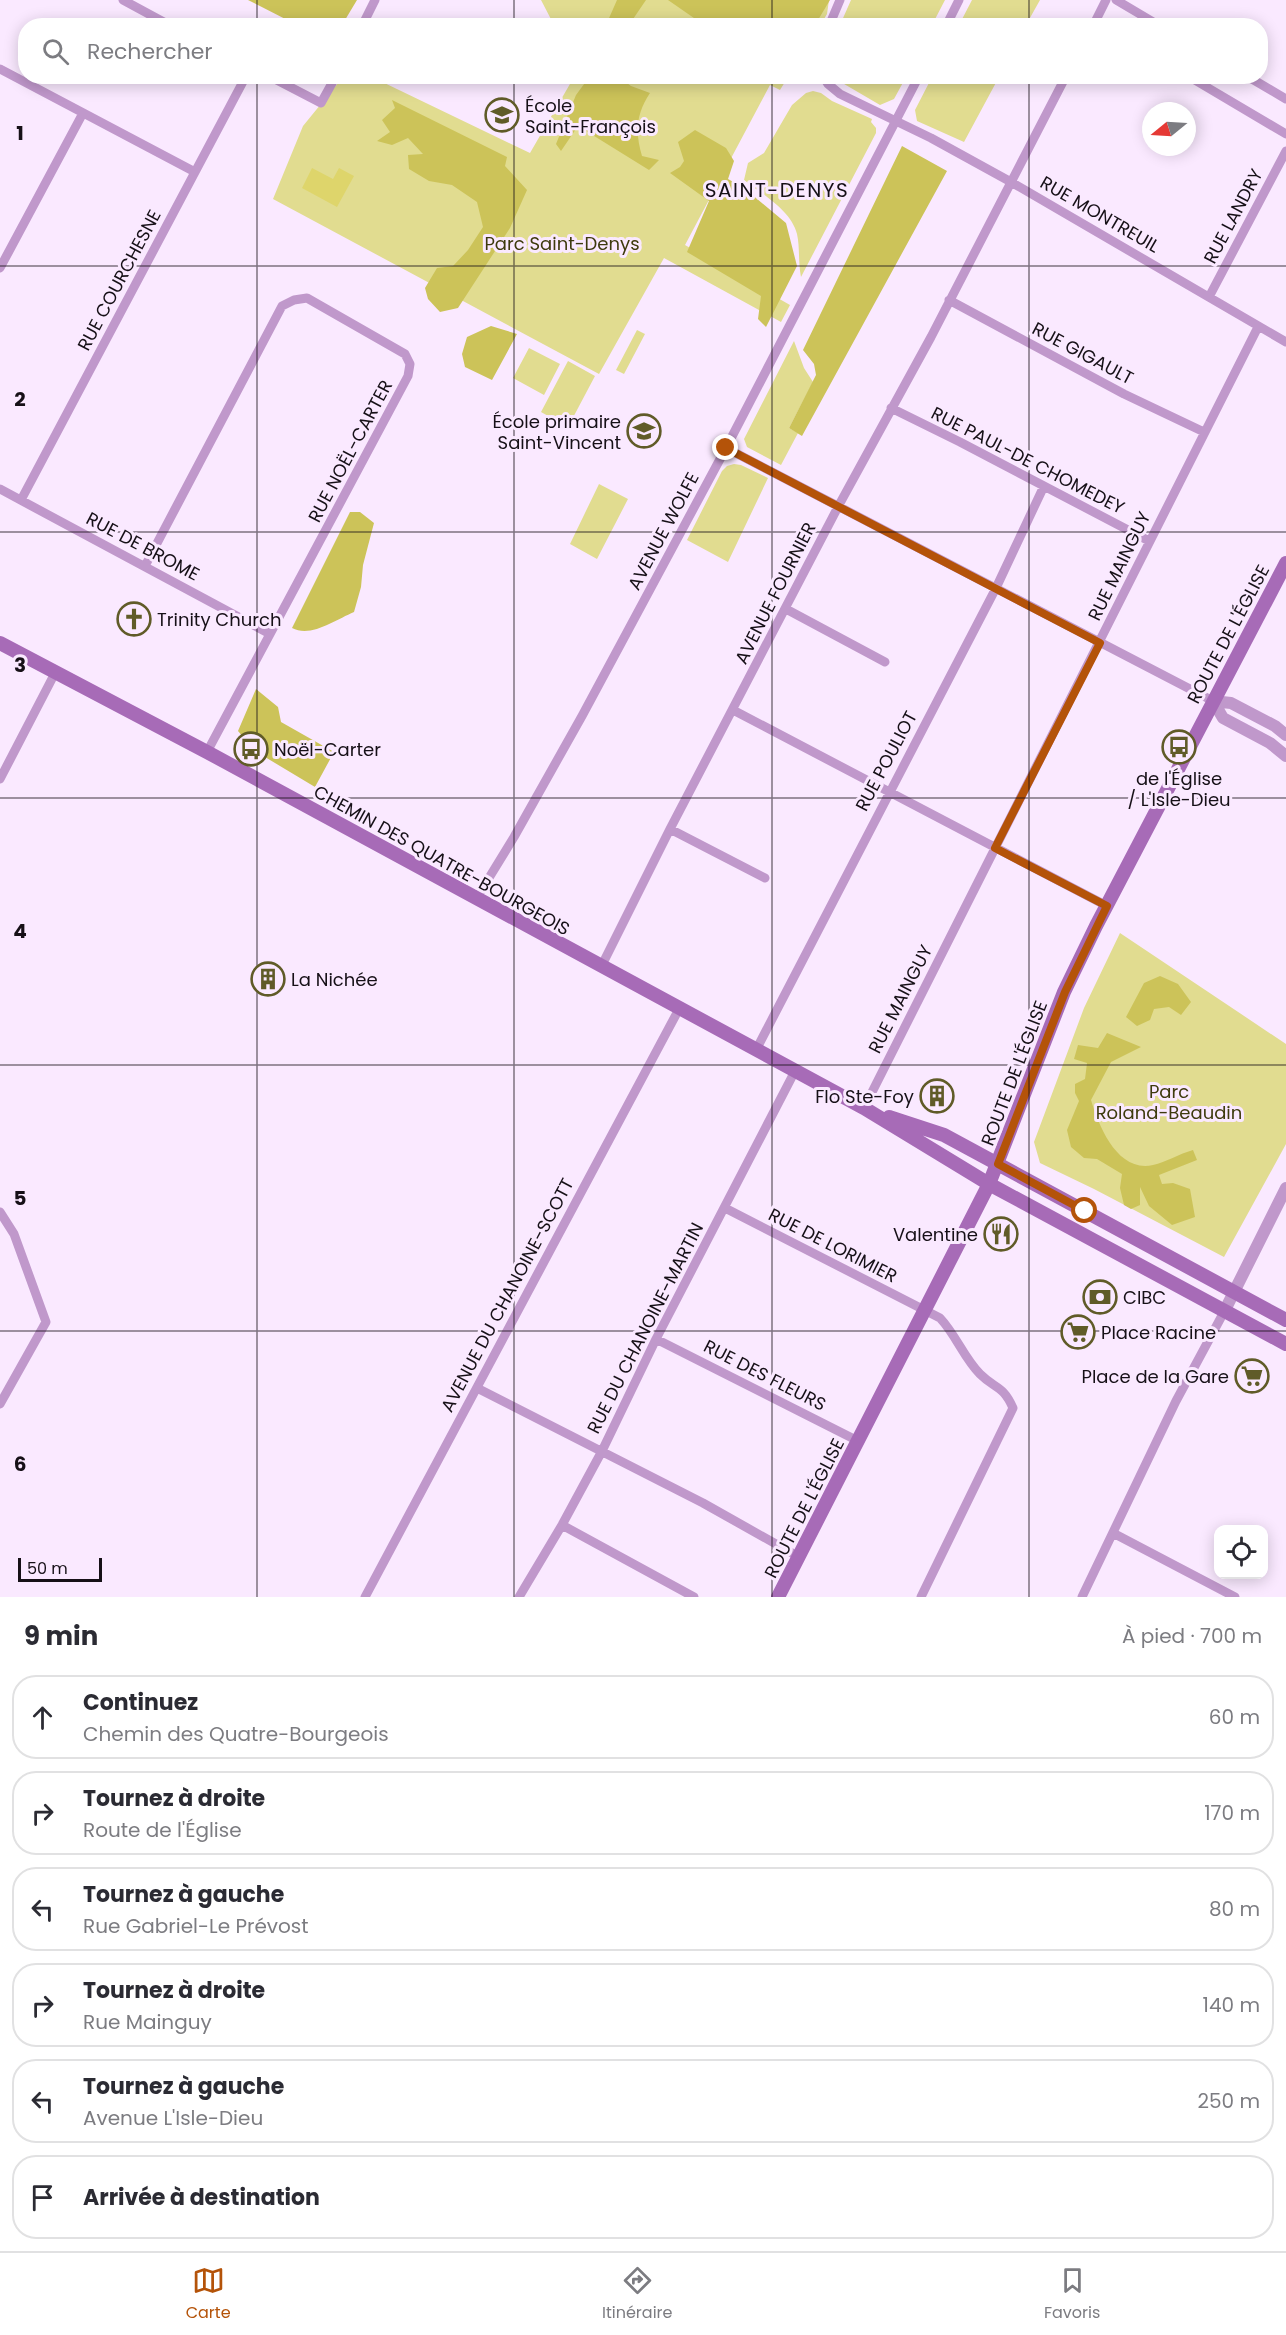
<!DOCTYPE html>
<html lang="fr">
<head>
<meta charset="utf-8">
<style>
	:root { --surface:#fff; --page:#f2f2f3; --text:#2b2b33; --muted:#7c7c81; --line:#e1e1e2; --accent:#b45309 }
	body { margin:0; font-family:Poppins,sans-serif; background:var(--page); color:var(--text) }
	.controls { position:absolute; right:18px; bottom:18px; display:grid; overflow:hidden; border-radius:12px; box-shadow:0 3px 15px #0003 }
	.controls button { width:54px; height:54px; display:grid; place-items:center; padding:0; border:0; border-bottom:2px solid var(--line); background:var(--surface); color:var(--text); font:30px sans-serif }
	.compass { position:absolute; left:1142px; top:102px; width:54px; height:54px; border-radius:50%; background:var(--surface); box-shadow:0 3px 15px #0003; rotate:252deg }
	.scale { position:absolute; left:18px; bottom:15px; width:84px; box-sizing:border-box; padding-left:6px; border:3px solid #161017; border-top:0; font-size:16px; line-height:21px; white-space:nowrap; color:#161017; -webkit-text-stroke:4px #fae9ff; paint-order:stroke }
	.stop { position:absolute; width:18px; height:18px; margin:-14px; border:4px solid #b45309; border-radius:50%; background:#fff }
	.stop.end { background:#b45309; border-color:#fff; box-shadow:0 2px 6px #0008 }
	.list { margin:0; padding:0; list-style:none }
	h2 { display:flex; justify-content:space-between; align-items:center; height:78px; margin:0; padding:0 24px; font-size:26px }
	h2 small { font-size:20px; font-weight:400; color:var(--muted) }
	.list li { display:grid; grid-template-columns:39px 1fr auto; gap:18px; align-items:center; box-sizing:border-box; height:84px; margin:0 12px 12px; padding:0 12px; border:2px solid var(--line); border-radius:24px }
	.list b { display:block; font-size:22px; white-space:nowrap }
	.list p { margin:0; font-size:20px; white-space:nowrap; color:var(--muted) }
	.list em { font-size:20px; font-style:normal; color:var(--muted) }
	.icon { flex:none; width:33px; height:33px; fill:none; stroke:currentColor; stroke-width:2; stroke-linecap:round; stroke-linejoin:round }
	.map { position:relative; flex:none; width:1286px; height:1597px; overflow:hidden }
	.search { position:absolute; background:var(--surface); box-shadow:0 3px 15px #0003; left:18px; right:18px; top:18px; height:66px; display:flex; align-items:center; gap:15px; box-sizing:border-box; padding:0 21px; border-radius:24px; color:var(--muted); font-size:22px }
	.sheet { height:654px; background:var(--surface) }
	nav { display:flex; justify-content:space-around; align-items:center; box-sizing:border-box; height:84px; border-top:2px solid var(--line); background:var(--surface); font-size:16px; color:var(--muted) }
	nav a { display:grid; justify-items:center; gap:3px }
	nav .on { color:var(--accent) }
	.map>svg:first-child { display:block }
	.green { fill:#e1dc90 }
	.forest { fill:#ccc359 }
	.water { fill:#ded56b }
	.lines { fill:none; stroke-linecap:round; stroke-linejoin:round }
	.minor { stroke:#c098cb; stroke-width:9 }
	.tertiary { stroke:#c098cb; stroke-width:12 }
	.secondary { stroke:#a76bb7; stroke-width:14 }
	.route { stroke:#b45309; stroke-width:8 }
	.grid { fill:none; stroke:#161017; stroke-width:1.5; stroke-opacity:0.55 }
	.labels { text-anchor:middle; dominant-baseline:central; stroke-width:6; stroke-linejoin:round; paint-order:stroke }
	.poi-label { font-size:18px; fill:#161017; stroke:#fae9ff; text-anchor:start }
	.street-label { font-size:18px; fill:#161017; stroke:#fae9ff }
	.park-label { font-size:18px; fill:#3e3a0d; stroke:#fae9ff }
	.neighbourhood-label { font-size:20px; letter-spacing:1.5px; fill:#161017; stroke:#fae9ff }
	.grid-label { font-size:20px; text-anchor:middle; font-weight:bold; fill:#161017; stroke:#fae9ff; stroke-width:6; stroke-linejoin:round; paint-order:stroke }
</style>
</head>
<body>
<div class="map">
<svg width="1286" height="1597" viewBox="0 0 1286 1597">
	<rect width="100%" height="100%" fill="#fae9ff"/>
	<path class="green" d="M541,0H829L827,14L820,26L554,25Z
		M851,0H945L932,25H840Z
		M972,0H1040L1026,25H959Z
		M343,77H372L530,153L574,77H788L780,90L770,85L685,245L790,305L781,322L664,258L599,374L273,199L303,126Z
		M834,77H906L894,99L880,105L839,81Z
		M932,77H999L964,142L917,121L915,110Z
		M813,91L821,93L832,101L872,119L871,122L876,128V133L801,277C798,262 800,247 797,234C791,210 763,195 744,180L748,163L764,153L792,105L806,93Z
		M637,330L645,334L624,374L616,370Z
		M794,341L804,368L813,382L789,428L798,433L781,465L747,447L744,439Z
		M529,348L560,364L544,395L513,378Z
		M568,361L595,376L568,427L541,412Z
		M734,464L741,465L768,478L728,562L687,540L722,471L727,466Z
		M599,484L628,499L597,559L570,544Z
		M1120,933L1286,1044V1144L1224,1257L1094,1189L1040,1163L1034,1142L1084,1008Z"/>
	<path class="forest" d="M248,0H357L342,25H297Z
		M617,0H646L629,25H606Z
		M668,0H830L815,25H704Z
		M590,76L619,77L631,86L650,93C636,114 635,132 642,156L659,160L649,170L578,126L561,151L556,144L576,95Z
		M392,100L507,157L505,166L527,190L510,228L458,308L440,312L428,299L425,288L437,268L453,266L468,250L483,227L477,202L452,185L429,181L409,169L408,155L423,154L408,138L392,145L377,141L390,132L382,120L395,108Z
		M695,130L726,148L734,161L728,179L744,188L786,223L797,266L766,327L758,319L761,296L687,252L709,201L670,173L680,167L684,161L678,142Z
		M902,146L947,171L802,436L789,428L816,375L814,364L803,350Z
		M491,326L517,334L492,380L465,367L462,354L467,337Z
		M350,512H360L374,523L363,565L361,587L354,612C335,620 311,638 292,628Z
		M256,689L278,707L281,722L334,752L315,787L255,751L238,731Z
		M1160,976L1178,984L1191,1002L1181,1015L1169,1007L1154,1009L1150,1020L1137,1026L1126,1017L1144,983Z
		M1107,1033L1141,1047L1111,1062L1091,1100C1099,1127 1118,1173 1153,1165C1166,1162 1179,1154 1193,1150L1197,1160L1159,1175L1162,1184L1173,1183L1190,1189L1195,1217L1172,1225L1149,1206L1140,1187V1205L1131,1209L1124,1205L1120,1188L1122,1174L1097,1159L1084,1158L1071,1147L1067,1130L1079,1101L1075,1093V1084L1085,1079L1087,1063L1074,1059L1078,1045L1098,1048Z"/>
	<path class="water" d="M312,168L333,179L339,168L354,176L337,207L302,188Z"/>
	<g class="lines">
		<path class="minor" d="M123,0L171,26
			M1116,0L1160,26
			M362,26L375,0
			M829,26L840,0
			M946,26L959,0
			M1093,26L1106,0
			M0,69L195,172
			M269,76L321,103L336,76
			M823,76L828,84L840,94L931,138L1011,182L1286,342
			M1188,76L1286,134
			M1247,76L1286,99
			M0,268L83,113
			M1209,297L1286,151
			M949,300L1124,394L1204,432
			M891,408L960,442L1149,541
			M726,448L1213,701
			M0,489L270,634
			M21,500L246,76
			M145,566L282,306L294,300L307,298L405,354L410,364L408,376L207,752
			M786,609L885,662
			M733,710L1107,906
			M0,779L55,673
			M670,829L765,878
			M476,899L514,837L582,716L726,448L919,76
			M601,967L670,829L839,505L931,337L1066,76
			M756,1050L996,588L1044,486
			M864,1108L1258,327
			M725,1208L940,1318C956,1335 964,1358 980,1374C995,1389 1003,1385 1013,1408L921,1597
			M0,1212L14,1234L46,1322L0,1404
			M656,1339L858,1441
			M477,1388L703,1503L799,1557
			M562,1525L694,1597
			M1113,1533L1235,1597
			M365,1597L679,1009
			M519,1597L562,1525L602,1451L656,1339L795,1071
			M1082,1597L1176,1401L1225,1310"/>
		<path class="tertiary" d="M1213,701L1223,718L1270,743L1286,756
			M1213,701L1231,703L1275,726L1286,735
			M1225,1310L1286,1188"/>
		<path class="secondary" d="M0,643L207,752L864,1108L989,1184L1286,1344
			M889,1117L944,1135L1286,1320
			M778,1597L989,1184L1064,992L1096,926L1286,563"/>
	</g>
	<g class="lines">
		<path class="route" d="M726,448L1100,643L995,848L1107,906L1065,992L998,1164L1085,1211"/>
	</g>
	<path class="grid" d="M257,0V26M514,0V26M772,0V26M1029,0V26M257,76V1597M514,76V1597M772,76V1597M1029,76V1597M0,266H1286M0,532H1286M0,798H1286M0,1065H1286M0,1331H1286"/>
	<defs>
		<symbol id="school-ring" viewBox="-11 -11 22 22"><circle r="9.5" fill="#fae9ff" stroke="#605b28" stroke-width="1.5"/><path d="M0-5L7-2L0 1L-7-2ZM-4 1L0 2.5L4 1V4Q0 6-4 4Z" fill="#605b28"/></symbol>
		<symbol id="church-ring" viewBox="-11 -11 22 22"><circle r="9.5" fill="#fae9ff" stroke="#605b28" stroke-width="1.5"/><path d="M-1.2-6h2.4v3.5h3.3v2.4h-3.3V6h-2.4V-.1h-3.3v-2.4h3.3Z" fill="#605b28"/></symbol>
		<symbol id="bus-ring" viewBox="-11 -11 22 22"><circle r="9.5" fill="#fae9ff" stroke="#605b28" stroke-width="1.5"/><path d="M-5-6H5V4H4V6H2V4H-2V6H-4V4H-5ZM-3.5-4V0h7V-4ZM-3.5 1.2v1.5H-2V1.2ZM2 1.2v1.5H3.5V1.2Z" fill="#605b28"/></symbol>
		<symbol id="building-ring" viewBox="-11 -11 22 22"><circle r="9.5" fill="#fae9ff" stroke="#605b28" stroke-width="1.5"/><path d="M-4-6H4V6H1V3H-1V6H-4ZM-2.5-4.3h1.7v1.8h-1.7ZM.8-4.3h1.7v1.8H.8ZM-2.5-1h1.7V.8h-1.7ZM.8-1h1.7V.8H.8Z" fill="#605b28"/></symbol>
		<symbol id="restaurant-ring" viewBox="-11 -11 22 22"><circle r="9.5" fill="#fae9ff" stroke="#605b28" stroke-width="1.5"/><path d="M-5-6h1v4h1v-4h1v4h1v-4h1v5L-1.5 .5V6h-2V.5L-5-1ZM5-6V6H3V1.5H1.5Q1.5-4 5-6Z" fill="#605b28"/></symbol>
		<symbol id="bank-ring" viewBox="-11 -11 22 22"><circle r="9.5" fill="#fae9ff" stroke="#605b28" stroke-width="1.5"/><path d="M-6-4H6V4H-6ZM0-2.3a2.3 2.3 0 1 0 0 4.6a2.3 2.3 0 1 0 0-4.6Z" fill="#605b28"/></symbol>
		<symbol id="supermarket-ring" viewBox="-11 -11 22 22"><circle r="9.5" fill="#fae9ff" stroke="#605b28" stroke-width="1.5"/><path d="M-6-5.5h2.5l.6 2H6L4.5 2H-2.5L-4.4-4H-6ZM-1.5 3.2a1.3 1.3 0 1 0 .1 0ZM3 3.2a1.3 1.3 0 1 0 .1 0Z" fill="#605b28"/></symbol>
	</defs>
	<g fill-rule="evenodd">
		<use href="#school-ring" x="483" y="96" width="38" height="38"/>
		<use href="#school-ring" x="625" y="412" width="38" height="38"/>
		<use href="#church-ring" x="115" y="600" width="38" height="38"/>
		<use href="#bus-ring" x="1160" y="728" width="38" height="38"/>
		<use href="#bus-ring" x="232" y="730" width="38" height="38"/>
		<use href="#building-ring" x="249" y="960" width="38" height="38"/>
		<use href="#building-ring" x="918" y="1077" width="38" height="38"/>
		<use href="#restaurant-ring" x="982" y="1215" width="38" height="38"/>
		<use href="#bank-ring" x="1081" y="1278" width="38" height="38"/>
		<use href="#supermarket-ring" x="1059" y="1313" width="38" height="38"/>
		<use href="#supermarket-ring" x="1233" y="1357" width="38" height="38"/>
	</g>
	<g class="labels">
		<g class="poi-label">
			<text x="525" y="105">École<tspan x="525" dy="21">Saint-François</tspan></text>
			<text x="621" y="421" text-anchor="end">École primaire<tspan x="621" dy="21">Saint-Vincent</tspan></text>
			<text x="157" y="619">Trinity Church</text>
			<text x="274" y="749">Noël-Carter</text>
			<text x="1179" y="778" text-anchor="middle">de l'Église<tspan x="1179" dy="21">/ L'Isle-Dieu</tspan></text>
			<text x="291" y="979">La Nichée</text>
			<text x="914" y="1096" text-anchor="end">Flo Ste-Foy</text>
			<text x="978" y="1234" text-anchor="end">Valentine</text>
			<text x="1123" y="1297">CIBC</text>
			<text x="1101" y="1332">Place Racine</text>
			<text x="1229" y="1376" text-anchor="end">Place de la Gare</text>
		</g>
		<g class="street-label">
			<text transform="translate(1100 214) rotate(30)">RUE MONTREUIL</text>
			<text transform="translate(1233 216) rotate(-62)">RUE LANDRY</text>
			<text transform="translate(119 280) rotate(-62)">RUE COURCHESNE</text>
			<text transform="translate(1083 353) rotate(28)">RUE GIGAULT</text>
			<text transform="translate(350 451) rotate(-62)">RUE NOËL-CARTER</text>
			<text transform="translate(1028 460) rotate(27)">RUE PAUL-DE CHOMEDEY</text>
			<text transform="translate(663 531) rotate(-62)">AVENUE WOLFE</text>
			<text transform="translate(143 546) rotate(28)">RUE DE BROME</text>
			<text transform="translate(1119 566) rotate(-64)">RUE MAINGUY</text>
			<text transform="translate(775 593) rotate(-63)">AVENUE FOURNIER</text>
			<text transform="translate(1228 634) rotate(-62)">ROUTE DE L'ÉGLISE</text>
			<text transform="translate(886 761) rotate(-62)">RUE POULIOT</text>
			<text transform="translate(442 860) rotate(29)">CHEMIN DES QUATRE-BOURGEOIS</text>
			<text transform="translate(900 999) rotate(-63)">RUE MAINGUY</text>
			<text transform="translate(1014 1073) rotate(-69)">ROUTE DE L'ÉGLISE</text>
			<text transform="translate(833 1245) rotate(27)">RUE DE LORIMIER</text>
			<text transform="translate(507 1295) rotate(-62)">AVENUE DU CHANOINE-SCOTT</text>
			<text transform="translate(645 1328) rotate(-63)">RUE DU CHANOINE-MARTIN</text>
			<text transform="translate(765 1375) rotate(27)">RUE DES FLEURS</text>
			<text transform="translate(804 1508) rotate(-63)">ROUTE DE L'ÉGLISE</text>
		</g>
		<g class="park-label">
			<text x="562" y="243">Parc Saint-Denys</text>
			<text x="1169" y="1091">Parc<tspan x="1169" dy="21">Roland-Beaudin</tspan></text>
		</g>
		<g class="neighbourhood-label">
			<text x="777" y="190">SAINT-DENYS</text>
		</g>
	</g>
	<g class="grid-label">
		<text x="20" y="140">1</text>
		<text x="20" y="406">2</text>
		<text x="20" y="672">3</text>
		<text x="20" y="938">4</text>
		<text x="20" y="1205">5</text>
		<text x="20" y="1471">6</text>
	</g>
</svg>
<div class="controls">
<button><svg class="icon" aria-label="locate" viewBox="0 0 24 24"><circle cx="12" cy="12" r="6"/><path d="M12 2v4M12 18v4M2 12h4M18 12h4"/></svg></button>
</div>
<svg class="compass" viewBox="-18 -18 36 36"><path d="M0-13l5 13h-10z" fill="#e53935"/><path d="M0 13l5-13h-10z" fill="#7c7c81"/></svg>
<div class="scale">50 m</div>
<div class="stop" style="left:1085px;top:1211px"></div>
<div class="stop end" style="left:726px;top:448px"></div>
<div class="search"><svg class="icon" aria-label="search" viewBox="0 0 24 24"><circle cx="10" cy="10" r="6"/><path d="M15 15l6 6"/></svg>Rechercher</div>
</div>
<section class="sheet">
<h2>9 min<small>À pied · 700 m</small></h2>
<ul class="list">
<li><svg class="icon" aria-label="ahead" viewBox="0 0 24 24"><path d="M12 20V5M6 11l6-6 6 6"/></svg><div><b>Continuez</b><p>Chemin des Quatre-Bourgeois</p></div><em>60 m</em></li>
<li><svg class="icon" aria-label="right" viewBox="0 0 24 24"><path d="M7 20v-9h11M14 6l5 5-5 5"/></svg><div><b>Tournez à droite</b><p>Route de l'Église</p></div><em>170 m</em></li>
<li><svg class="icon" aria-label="left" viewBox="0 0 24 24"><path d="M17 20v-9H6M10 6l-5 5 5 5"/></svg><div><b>Tournez à gauche</b><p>Rue Gabriel-Le Prévost</p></div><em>80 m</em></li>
<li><svg class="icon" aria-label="right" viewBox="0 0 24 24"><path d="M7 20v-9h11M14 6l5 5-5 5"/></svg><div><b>Tournez à droite</b><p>Rue Mainguy</p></div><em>140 m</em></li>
<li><svg class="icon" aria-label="left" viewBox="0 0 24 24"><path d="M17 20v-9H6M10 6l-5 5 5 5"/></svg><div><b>Tournez à gauche</b><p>Avenue L'Isle-Dieu</p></div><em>250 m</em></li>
<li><svg class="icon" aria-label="arrive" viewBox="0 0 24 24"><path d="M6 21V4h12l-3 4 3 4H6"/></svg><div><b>Arrivée à destination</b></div></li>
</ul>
</section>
<nav>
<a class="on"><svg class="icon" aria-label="map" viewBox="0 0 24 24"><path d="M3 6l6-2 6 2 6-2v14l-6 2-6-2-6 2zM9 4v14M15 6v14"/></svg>Carte</a>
<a><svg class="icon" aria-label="directions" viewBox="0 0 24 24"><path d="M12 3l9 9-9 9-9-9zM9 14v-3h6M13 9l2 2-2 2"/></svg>Itinéraire</a>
<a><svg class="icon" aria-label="saved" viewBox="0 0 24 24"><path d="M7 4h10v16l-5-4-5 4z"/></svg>Favoris</a>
</nav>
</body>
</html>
